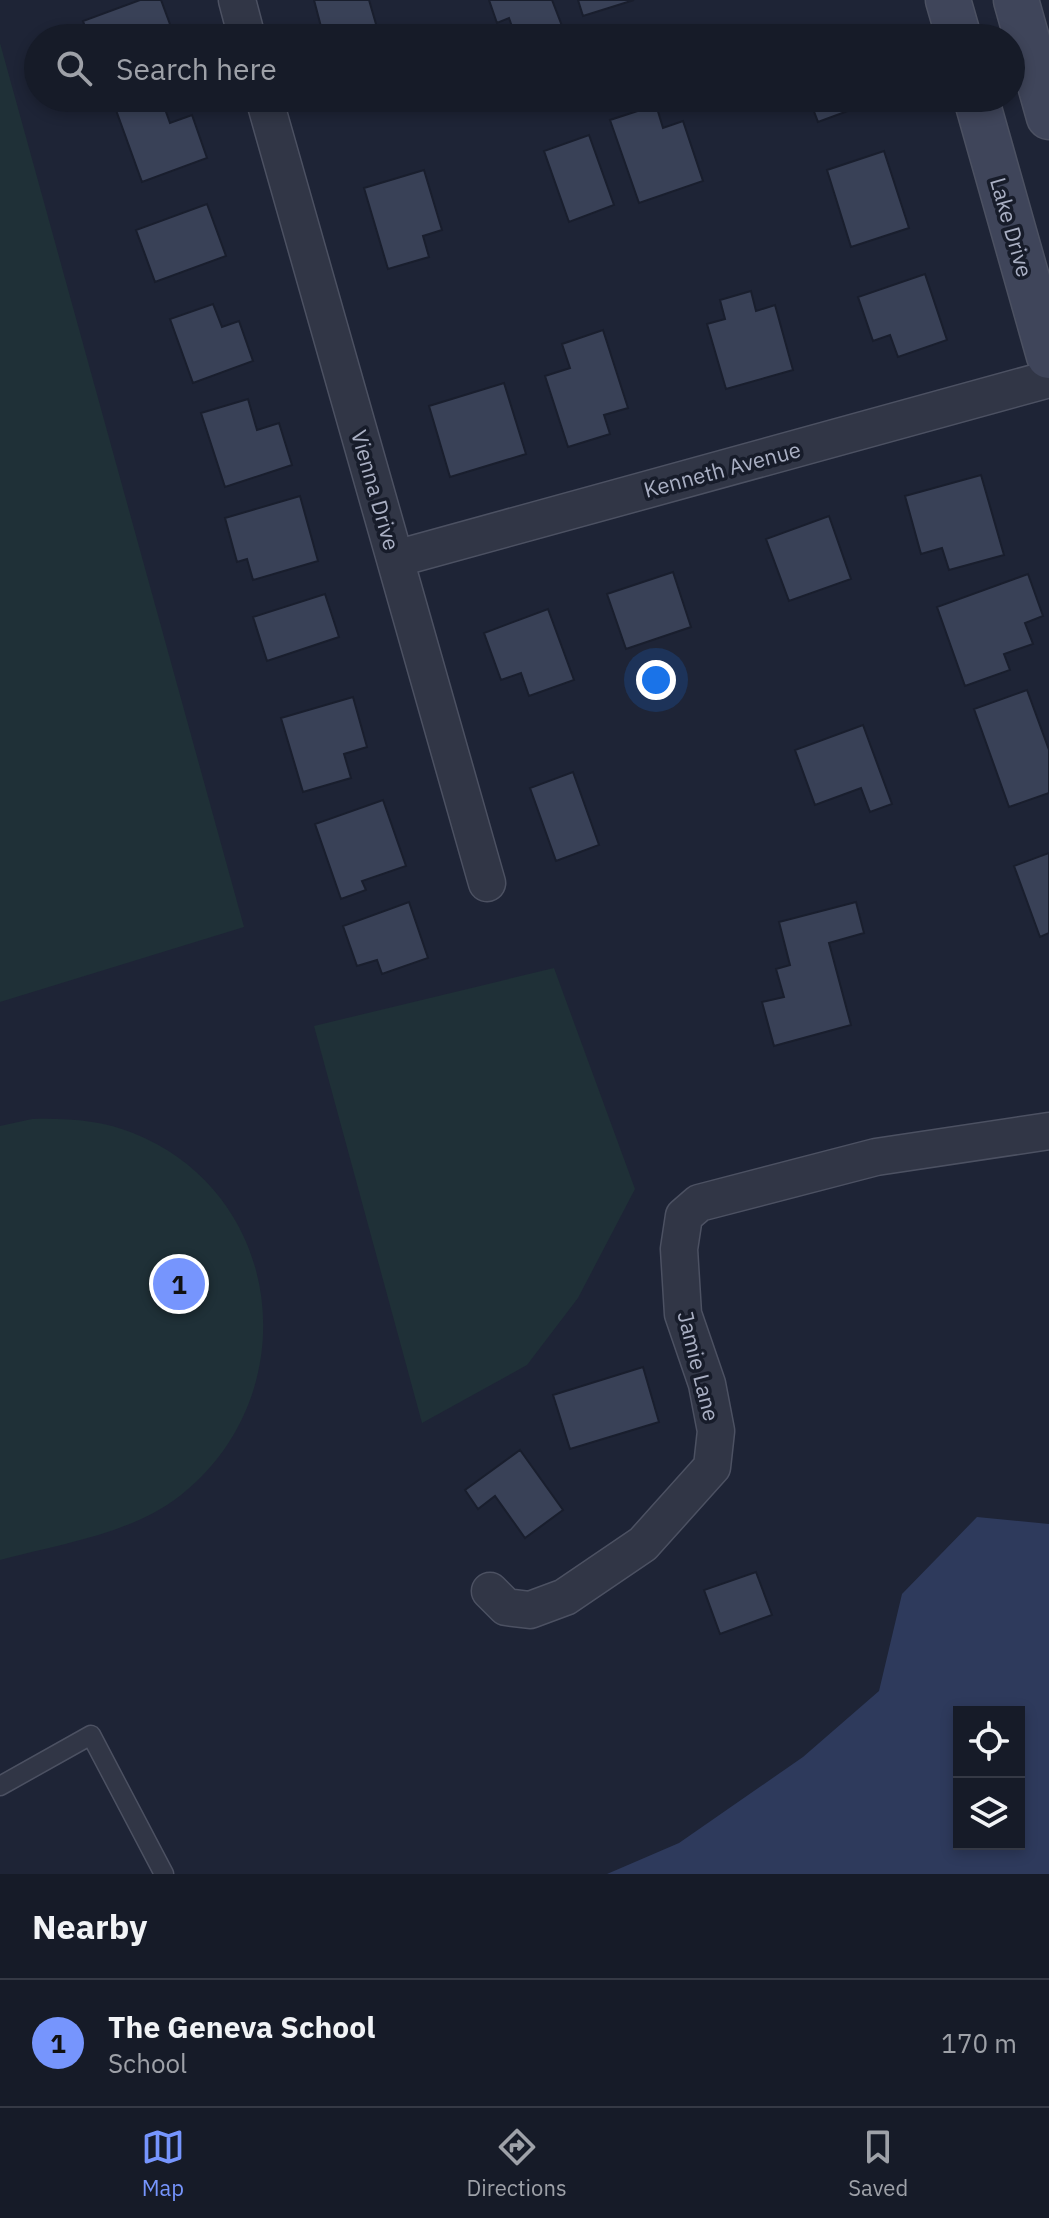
<!DOCTYPE html>
<html lang="en">
<head>
<meta charset="utf-8">
<style>
	:root { --surface:#161b28; --page:#232834; --text:#f1f3f6; --muted:#9ea1a8; --line:#353945; --accent:#7695fd }
	body { margin:0; font-family:"IBM Plex Sans",sans-serif; background:var(--page); color:var(--text) }
	.controls { position:absolute; right:24px; bottom:24px; display:grid; overflow:hidden; border-radius:0px; box-shadow:0 4px 12px #0003 }
	.controls button { width:72px; height:72px; display:grid; place-items:center; padding:0; border:0; border-bottom:2px solid var(--line); background:var(--surface); color:var(--text); font:40px sans-serif }
	.you { position:absolute; left:656px; top:680px; width:28px; height:28px; margin:-20px; border:6px solid #fff; border-radius:50%; background:#1a73e8; box-shadow:0 0 0 12px #1a73e833 }
	.badge { display:grid; place-items:center; width:52px; height:52px; border-radius:50%; background:var(--accent); color:#111; font-size:26px; font-weight:700 }
	.pin { position:absolute; translate:-50% -50%; border:4px solid #fff; box-shadow:0 2px 8px #0006 }
	.list { margin:0; padding:0; list-style:none }
	h2 { display:flex; justify-content:space-between; align-items:center; height:104px; margin:0; padding:0 32px; font-size:34px }
	h2 small { font-size:26px; font-weight:400; color:var(--muted) }
	.list li { display:grid; grid-template-columns:52px 1fr auto; gap:24px; align-items:center; box-sizing:border-box; height:128px; padding:0 32px; border-top:2px solid var(--line) }
	.list b { display:block; font-size:30px; white-space:nowrap }
	.list p { margin:0; font-size:26px; white-space:nowrap; color:var(--muted) }
	.list em { font-size:26px; font-style:normal; color:var(--muted) }
	.icon { flex:none; width:44px; height:44px; fill:none; stroke:currentColor; stroke-width:2; stroke-linecap:round; stroke-linejoin:round }
	.map { position:relative; flex:none; width:1049px; height:1874px; overflow:hidden }
	.search { position:absolute; background:var(--surface); box-shadow:0 4px 12px #0003; left:24px; right:24px; top:24px; height:88px; display:flex; align-items:center; gap:20px; box-sizing:border-box; padding:0 28px; border-radius:44px; color:var(--muted); font-size:30px }
	.sheet { height:232px; background:var(--surface) }
	nav { display:flex; justify-content:space-around; align-items:center; box-sizing:border-box; height:112px; border-top:2px solid var(--line); background:var(--surface); font-size:22px; color:var(--muted) }
	nav a { display:grid; justify-items:center; gap:4px }
	nav .on { color:var(--accent) }
	.map>svg:first-child { display:block }
	.green { fill:#1f3037 }
	.water { fill:#2e3a5c; fill-rule:evenodd }
	.building { fill:#394157; stroke:#191e2d; stroke-width:2 }
	.lines { fill:none; stroke-linecap:round; stroke-linejoin:round }
	.lane-casing { stroke:#4c5162; stroke-width:21 }
	.street-casing { stroke:#4c5162; stroke-width:39 }
	.secondary-casing { stroke:#4c5162; stroke-width:47 }
	.lane { stroke:#313646; stroke-width:18 }
	.street { stroke:#313646; stroke-width:36 }
	.secondary { stroke:#3f455a; stroke-width:44 }
	.labels { text-anchor:middle; dominant-baseline:central; stroke-width:7; stroke-linejoin:round; paint-order:stroke }
	.street-label { font-size:22px; fill:#aab0c4; stroke:#171c2a }
</style>
</head>
<body>
<div class="map">
<svg width="1049" height="1874" viewBox="0 0 1049 1874">
	<rect width="100%" height="100%" fill="#1e2436"/>
	<path class="green" d="M0,43L244,927L0,1002Z
		M554,968L635,1189L578,1298L527,1365L422,1423L314,1026Z
		M32,1119C66,1118 101,1120 133,1133C286,1194 307,1395 181,1495C132,1534 59,1544 0,1560V1126Z"/>
	<path class="water" d="M977,1517L1049,1524V1874H607L679,1843L803,1757L879,1691L902,1594ZM959,1712H1019V1844H959Z"/>
	<path class="building" d="M140,0H161L171,27L146,38H89L83,21Z
		M314,0H369L380,38H324Z
		M489,0H552L562,26L530,38H516L509,18L497,23Z
		M578,0H634L583,16Z
		M150,98H161L170,123L192,115L207,158L142,182L116,110Z
		M809,98H883L818,122Z
		M656,105L663,128L683,121L703,181L639,203L610,120Z
		M589,135L614,205L569,222L544,151Z
		M884,151L909,228L851,247L827,170Z
		M424,170L442,230L423,236L429,257L388,269L364,188Z
		M207,204L226,256L155,282L136,230Z
		M925,274L947,340L898,357L890,335L873,341L858,297Z
		M751,291L756,311L775,305L793,370L726,389L707,324L725,319L720,300Z
		M213,304L222,327L239,321L253,361L193,383L170,319Z
		M603,330L628,408L604,415L610,434L568,447L545,376L570,368L562,344Z
		M504,383L526,454L450,477L429,406Z
		M248,399L257,430L279,423L292,465L225,487L201,413Z
		M981,475L1004,555L949,570L942,548L921,554L905,496Z
		M300,496L318,561L253,580L247,559L237,562L225,518Z
		M829,516L851,579L789,601L766,539Z
		M673,572L691,627L626,649L607,594Z
		M1028,574L1043,616L1025,623L1033,644L1004,654L1010,670L965,686L937,607Z
		M325,594L339,637L267,661L253,617Z
		M548,609L574,680L529,696L521,673L501,680L484,633Z
		M1027,690L1049,750V793L1009,807L974,709Z
		M353,697L367,747L344,754L351,778L303,792L281,718Z
		M863,725L892,804L870,812L861,788L815,805L795,750Z
		M573,772L599,845L556,861L530,788Z
		M383,800L406,866L362,881L366,890L341,899L315,824Z
		M1049,853V933L1040,937L1014,866Z
		M409,902L428,958L382,974L377,960L357,966L343,926Z
		M856,902L864,933L829,943L851,1025L774,1046L762,1002L784,997L776,969L790,965L779,922Z
		M643,1367L659,1422L570,1449L553,1395Z
		M520,1450L563,1510L525,1538L495,1496L478,1509L465,1490Z
		M756,1572L772,1615L720,1634L704,1590Z"/>
	<g class="lines">
		<defs>
			<path id="lane" d="M0,1786L91,1735L164,1874"/>
			<path id="street" d="M237,0L247,38
				M264,98L487,883
				M395,559L1049,379
				M490,1591L506,1607L530,1610L565,1597L643,1544L712,1467L716,1431L707,1384L683,1314L679,1249L684,1216L699,1203L876,1157L1049,1131"/>
			<path id="secondary" d="M948,0L959,38
				M1016,0L1049,117
				M976,98L1049,356"/>
		</defs>
		<use href="#lane" class="lane-casing"/>
		<use href="#street" class="street-casing"/>
		<use href="#secondary" class="secondary-casing"/>
		<use href="#lane" class="lane"/>
		<use href="#street" class="street"/>
		<use href="#secondary" class="secondary"/>
	</g>
	<g class="labels">
		<g class="street-label">
			<text transform="translate(1012 227) rotate(74)">Lake Drive</text>
			<text transform="translate(722 469) rotate(-15)">Kenneth Avenue</text>
			<text transform="translate(376 490) rotate(74)">Vienna Drive</text>
			<text transform="translate(699 1366) rotate(76)">Jamie Lane</text>
		</g>
	</g>
</svg>
<div class="controls">
<button><svg class="icon" aria-label="locate" viewBox="0 0 24 24"><circle cx="12" cy="12" r="6"/><path d="M12 2v4M12 18v4M2 12h4M18 12h4"/></svg></button>
<button><svg class="icon" aria-label="layers" viewBox="0 0 24 24"><path d="M12 4l9 5-9 5-9-5zM3 14l9 5 9-5"/></svg></button>
</div>
<div class="you"></div>
<div class="pin badge" style="left:179px;top:1284px">1</div>
<div class="search"><svg class="icon" aria-label="search" viewBox="0 0 24 24"><circle cx="10" cy="10" r="6"/><path d="M15 15l6 6"/></svg>Search here</div>
</div>
<section class="sheet">
<h2>Nearby<small></small></h2>
<ul class="list">
<li><span class="badge">1</span><div><b>The Geneva School</b><p>School</p></div><em>170 m</em></li>
</ul>
</section>
<nav>
<a class="on"><svg class="icon" aria-label="map" viewBox="0 0 24 24"><path d="M3 6l6-2 6 2 6-2v14l-6 2-6-2-6 2zM9 4v14M15 6v14"/></svg>Map</a>
<a><svg class="icon" aria-label="directions" viewBox="0 0 24 24"><path d="M12 3l9 9-9 9-9-9zM9 14v-3h6M13 9l2 2-2 2"/></svg>Directions</a>
<a><svg class="icon" aria-label="saved" viewBox="0 0 24 24"><path d="M7 4h10v16l-5-4-5 4z"/></svg>Saved</a>
</nav>
</body>
</html>
